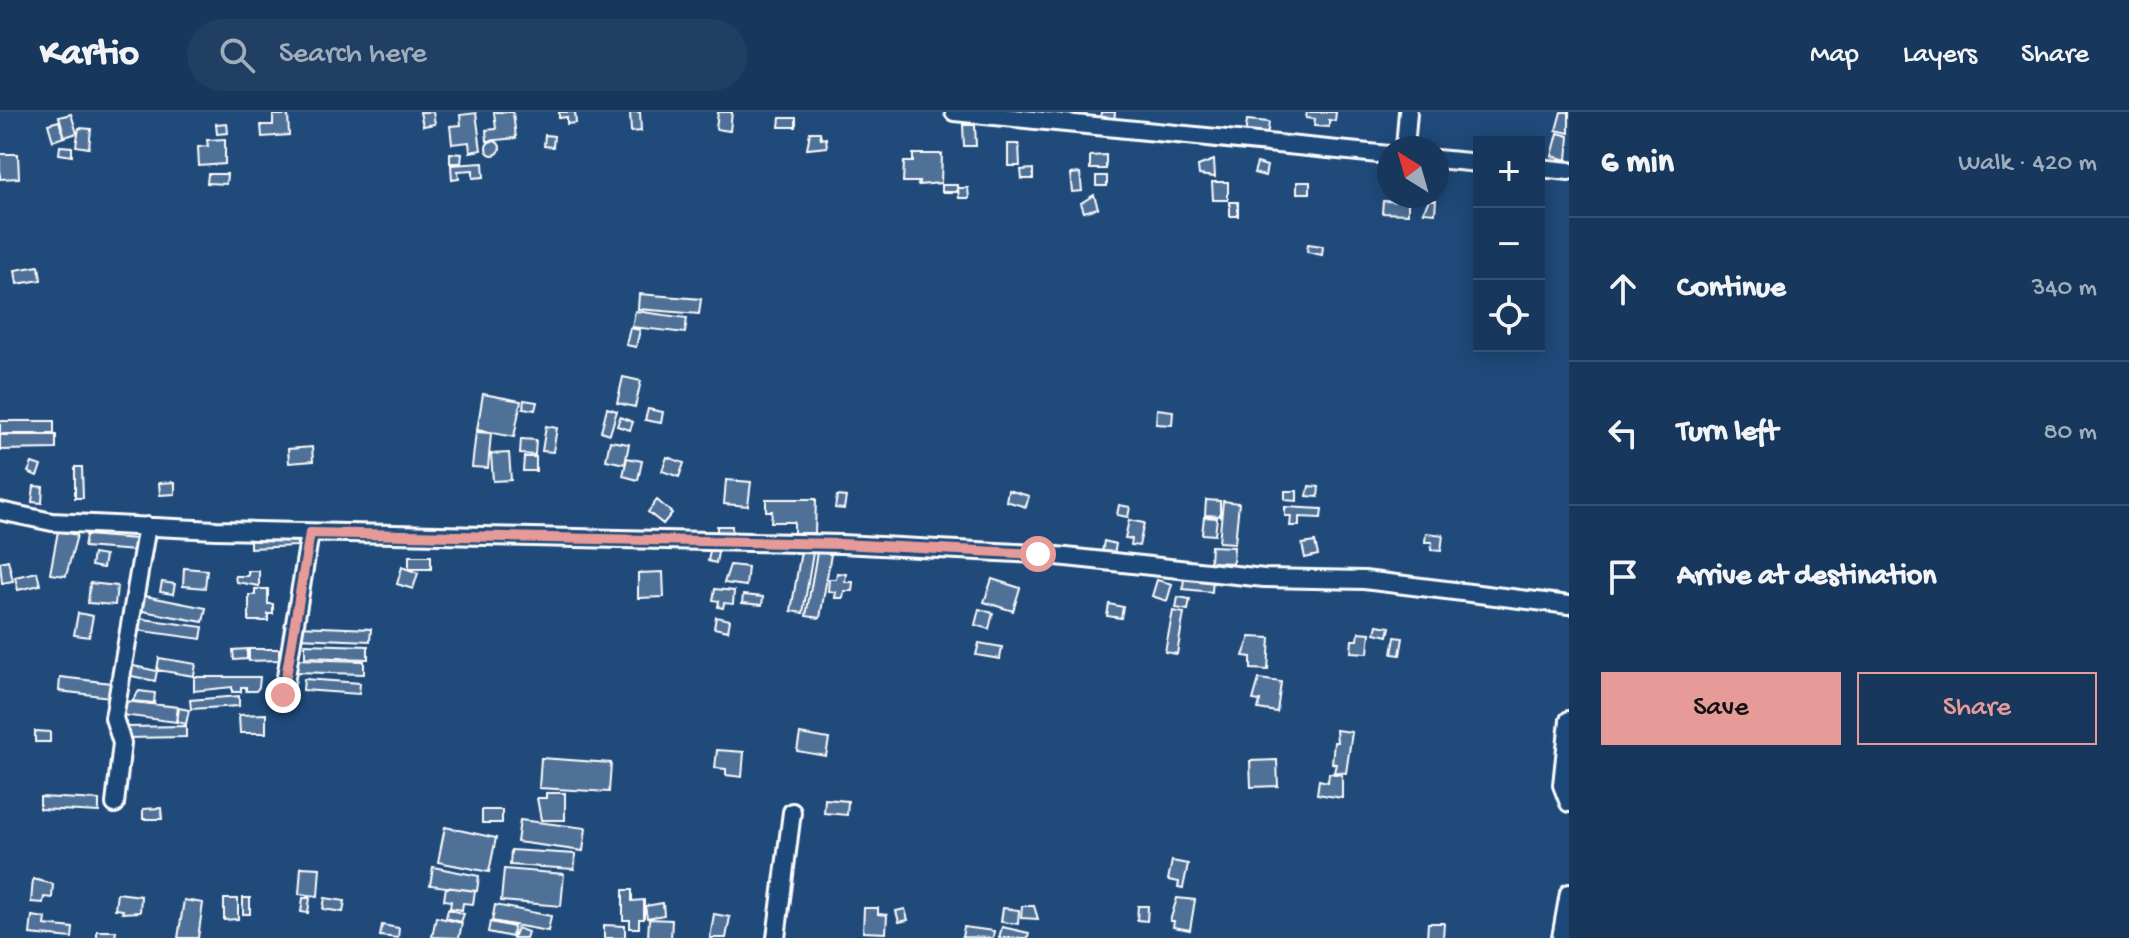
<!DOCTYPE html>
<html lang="en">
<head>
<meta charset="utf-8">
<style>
	:root { --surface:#17385c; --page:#203f62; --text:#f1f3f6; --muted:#9eacbb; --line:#365272; --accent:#e69b98 }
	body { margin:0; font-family:"Gochi Hand",sans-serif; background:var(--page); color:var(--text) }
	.controls { position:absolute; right:24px; top:24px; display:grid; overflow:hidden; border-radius:0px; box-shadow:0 4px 20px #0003 }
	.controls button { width:72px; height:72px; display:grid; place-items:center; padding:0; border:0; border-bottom:2px solid var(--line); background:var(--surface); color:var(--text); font:40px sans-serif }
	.compass { position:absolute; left:1377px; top:24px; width:72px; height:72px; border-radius:50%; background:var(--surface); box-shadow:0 4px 20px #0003; rotate:323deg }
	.stop { position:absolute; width:24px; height:24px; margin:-18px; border:6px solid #e69b98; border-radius:50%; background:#fff }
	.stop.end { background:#e69b98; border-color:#fff; box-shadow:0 2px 8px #0008 }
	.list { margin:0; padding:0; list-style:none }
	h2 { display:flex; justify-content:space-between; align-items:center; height:104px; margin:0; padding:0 32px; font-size:34px }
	h2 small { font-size:26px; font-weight:400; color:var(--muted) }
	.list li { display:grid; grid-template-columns:52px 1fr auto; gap:24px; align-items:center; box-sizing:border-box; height:144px; padding:0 32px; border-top:2px solid var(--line) }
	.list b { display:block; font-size:30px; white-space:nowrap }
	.list em { font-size:26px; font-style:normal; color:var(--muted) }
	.actions { display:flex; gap:16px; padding:24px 32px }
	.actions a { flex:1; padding:18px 0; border:2px solid var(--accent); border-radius:0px; text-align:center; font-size:28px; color:var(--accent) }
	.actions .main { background:var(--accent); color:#111 }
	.icon { flex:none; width:44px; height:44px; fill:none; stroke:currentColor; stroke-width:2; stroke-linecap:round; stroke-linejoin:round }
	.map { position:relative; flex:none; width:1569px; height:826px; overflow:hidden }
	header { display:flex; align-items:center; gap:48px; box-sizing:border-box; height:112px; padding:0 40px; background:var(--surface); border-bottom:2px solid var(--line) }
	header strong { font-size:38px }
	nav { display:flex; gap:44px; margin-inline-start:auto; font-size:28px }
	.search { width:560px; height:72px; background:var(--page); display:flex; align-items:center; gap:20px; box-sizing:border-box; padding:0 28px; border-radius:44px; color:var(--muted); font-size:30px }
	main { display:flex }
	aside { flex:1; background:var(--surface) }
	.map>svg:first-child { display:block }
	.building { fill:#507197; stroke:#fff; stroke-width:2 }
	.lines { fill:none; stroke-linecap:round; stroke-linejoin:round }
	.street-casing { stroke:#fff; stroke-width:22 }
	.street { stroke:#1f4a7a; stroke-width:16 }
	.route { stroke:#e69b98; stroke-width:10 }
</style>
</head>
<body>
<header>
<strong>Kartio</strong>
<div class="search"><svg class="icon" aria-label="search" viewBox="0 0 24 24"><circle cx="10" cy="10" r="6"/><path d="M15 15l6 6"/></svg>Search here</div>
<nav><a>Map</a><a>Layers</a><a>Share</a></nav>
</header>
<main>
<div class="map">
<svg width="1569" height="826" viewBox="0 0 1569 826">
	<rect width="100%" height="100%" fill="#1f4a7a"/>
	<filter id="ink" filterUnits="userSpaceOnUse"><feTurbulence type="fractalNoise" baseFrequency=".0125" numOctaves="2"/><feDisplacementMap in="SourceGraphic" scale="16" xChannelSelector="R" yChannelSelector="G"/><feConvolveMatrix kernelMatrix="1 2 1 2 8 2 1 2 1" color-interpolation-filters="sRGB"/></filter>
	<g filter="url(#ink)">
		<path class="building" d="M420,0H433L435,12L423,14Z
			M494,0H513L516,26L487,29L486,18L496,17Z
			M559,0H575L576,11L567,12V5L559,6Z
			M630,0H640L641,19L631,20Z
			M718,0H732L730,19L716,17Z
			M1101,0H1115L1114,11L1100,9Z
			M1307,0H1336L1335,9L1329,8V15L1314,14L1315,7L1306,6Z
			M1561,0H1569V21L1556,18Z
			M476,1L481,38L470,40L469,30L452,32L450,14L461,13L460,3Z
			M71,2L77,21L65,25L59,5Z
			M273,3H288L289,23L262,25L261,13H273Z
			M780,6H796V15H779Z
			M1247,8L1269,10L1267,26L1245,24Z
			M59,9L64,25L53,29L48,12Z
			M227,11L228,21L217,22L216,12Z
			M963,13H975L976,34H964Z
			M79,16L91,17L89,36L76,34Z
			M810,20H820L821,27L826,26L827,35L807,37Z
			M1558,21L1569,24L1567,48L1552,44Z
			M545,23L554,24L553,35L544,34Z
			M225,27V52L199,54L198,35L208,34L207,28Z
			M486 36a7 7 0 1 1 14 0a7 7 0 1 1-14 0Z
			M1008,32H1019L1020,54H1008Z
			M60,34L72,35V44L59,42Z
			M450,41L462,42L461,51H450Z
			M0,42H18L19,66L0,67Z
			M913,42H942L941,71L918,73L919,70H903L904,50H913Z
			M1106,43V57H1090V44Z
			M1214,48L1215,65L1199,63L1198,54Z
			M483,51L484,65L473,66V58L458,59L459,67L452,68L451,53Z
			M1257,51L1267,54L1265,64L1254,61Z
			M1033,57V67H1022L1021,58Z
			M1080,61L1082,79L1072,80L1070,62Z
			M208,62H227L226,72L207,71Z
			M1096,64H1107V74H1096Z
			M1212,70H1228V88H1213Z
			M1297,70H1310V81H1297Z
			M942,73H957V80H942Z
			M958,76H968L969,86H959Z
			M1094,83L1098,96L1084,100L1081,91Z
			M1429,88H1436L1435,101L1423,100Z
			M1383,89L1408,90V102L1382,101Z
			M1230,90H1238V104H1230Z
			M1308,132L1323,134L1322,143L1307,140Z
			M39,154L41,168L17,172L15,158Z
			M639,182L701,187L699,202L638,197Z
			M635,199L687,206L685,221L632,215Z
			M630,216L640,218L636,235L626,233Z
			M623,265L641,269L635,295L617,291Z
			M483,282L521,289L514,325L477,318Z
			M524,288L537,290L535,298L523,296Z
			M607,296L617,299L610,322L601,319Z
			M648,297L663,300L661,311L645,308Z
			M1157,297L1173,299L1172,313L1156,312Z
			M620,305L633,310L630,318L617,314Z
			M0,309H54V322H0Z
			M546,314L557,316L553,340L542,339Z
			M476,320L491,321L488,356L472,355Z
			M0,323H56V337L0,338Z
			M521,327L536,328L535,343L520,342Z
			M610,329L629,332L625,352L606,348Z
			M312,335L313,349L289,351L288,337Z
			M509,341L511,368L493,369L491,342Z
			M524,345H536V359H523Z
			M667,345L684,351L679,365L662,359Z
			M627,346L642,349L638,368L623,364Z
			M32,351L41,354L37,364L28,360Z
			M75,355H82L83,386H75Z
			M726,368L751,370L748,394L724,392Z
			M175,370V382L160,383L159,371Z
			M34,374L43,375L42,391L32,390Z
			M1309,374L1319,375L1318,385L1307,384Z
			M1008,378L1029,384L1026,395L1006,389Z
			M1285,379H1297V389L1285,388Z
			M837,384L846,385L844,397L835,396Z
			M766,387H816L815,421H794V410H771L772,399H766Z
			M657,388L672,401L663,412L648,400Z
			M1206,388L1220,389V404L1205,403Z
			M1223,389L1239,391L1235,431L1219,430Z
			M1119,393L1130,395L1128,405L1117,403Z
			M1285,395L1322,397L1321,406L1299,405V414H1290L1291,404H1285Z
			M1204,405L1217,406L1215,423L1202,422Z
			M1129,408L1144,411L1139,434L1131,433L1132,427L1125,426Z
			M717,414H732V421L717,420Z
			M58,419L77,423L66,464L50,462Z
			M1426,421L1443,423L1441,439L1431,438L1432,430H1425Z
			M86,423L136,427L135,439L84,435Z
			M297,424V434L250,436V426Z
			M1104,429L1116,432L1114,443L1102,440Z
			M1315,430L1318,443L1305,446L1302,432Z
			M711,434L719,435L716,451L708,449Z
			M1211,434L1234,435L1233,451L1210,450Z
			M801,439L813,441L803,501L791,499Z
			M817,440L831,442L820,506L806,504Z
			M93,442L105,444L103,456L91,454Z
			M409,444H431V457H409Z
			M8,448L13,469L2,471L0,450Z
			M730,453L748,455L746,474L724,471Z
			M402,455L418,461L413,477L397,472Z
			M184,456L207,458L205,476L183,474Z
			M248,459H259V474L236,470L235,464H248Z
			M37,460L40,473L18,478L15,465Z
			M663,460L664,485L638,486V461Z
			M837,461L846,462L845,470H853L852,479H844L843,486H835L836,480L828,479L829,467H836Z
			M1184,464L1213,466L1212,480L1183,477Z
			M992,467L1020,476L1013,499L984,490Z
			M1157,468L1172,472L1167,489L1152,484Z
			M162,470L175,472L173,482L160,480Z
			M90,471L117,474L115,493L88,491Z
			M255,477H268V492H273V502H268V509H249V483H255Z
			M715,477L734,479L733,492L724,491L723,496L718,495L719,489L713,488Z
			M140,483L206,496L203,510L137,498Z
			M743,483L763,485L762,493L742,491Z
			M1178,485L1190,487L1188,498L1176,496Z
			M1109,492L1123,495L1121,506L1107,504Z
			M979,497L993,501L989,517L975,513Z
			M1173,499L1184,501L1177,542L1165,540Z
			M78,501L93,504L89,525L74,523Z
			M716,505L730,508L728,519L714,516Z
			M136,506L203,515L201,527L135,518Z
			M1377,513L1390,515L1388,524L1375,521Z
			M297,514L371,517L370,529L297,526Z
			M1359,520L1370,521L1368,541L1351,540L1352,528H1358Z
			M1250,525L1270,526L1268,558L1251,557V545L1243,544Z
			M1395,525L1403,526L1400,543L1392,542Z
			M979,531L1002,535L1000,547L976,543Z
			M305,532L368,534V547L305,545Z
			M247,537V547L234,548L233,538Z
			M249,537H279V548L249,549Z
			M159,546L196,552L194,564L157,558Z
			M294,547L364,549V562L294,560Z
			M129,553L157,559L155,569L127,563Z
			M60,565L111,571L110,585L59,579Z
			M194,565H260L259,575L256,579H246V575H241V580H232V575L194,579Z
			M304,567L360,571L359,582L303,578Z
			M1259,567L1281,570L1277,600L1258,597L1260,589L1253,588Z
			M139,579L155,581L154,591L132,589Z
			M239,584V594L191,597L190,588Z
			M124,589L178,595L176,610L122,603Z
			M179,596L189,598L186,612L177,610Z
			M266,602V621H240L239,603Z
			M186,614V625L127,626V615Z
			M1336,618L1352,620L1346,661L1334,660L1336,652L1332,651L1334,630H1337Z
			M35,619L50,620V630H35Z
			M800,622L829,627L826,644L797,639Z
			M717,638L744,640L742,665L726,663V657L715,656Z
			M541,646L611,651L609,680L539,676Z
			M1277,648L1278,674L1251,675L1250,649Z
			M1329,661L1342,663V686L1317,682L1319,668L1328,670Z
			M546,681H565V708H541L537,686H546Z
			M40,685L99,688V700L40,697Z
			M825,687L848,689L847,703L824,701Z
			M161,696L162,707H143V697Z
			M482,698H502V711H482Z
			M520,708L586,716L583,739L517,730Z
			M445,715L496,726L489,760L438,750Z
			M511,738L575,742L574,757L510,753Z
			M1172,749L1188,752L1183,776L1178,775L1179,770L1168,768Z
			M301,755L320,756L318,784L299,782Z
			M433,755L479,764L477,779L430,773Z
			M504,757L564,762L561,794L501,789Z
			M33,767L53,772L52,786L44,785L43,791L31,790Z
			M446,775L475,779L473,792L463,791L462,798L450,796L451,789L444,788Z
			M623,778H632V789L644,788V807H639V816H630V808H623Z
			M117,781L141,784L140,800L122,801L123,798L115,797Z
			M243,786H250V802H243Z
			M303,786H310L308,801L301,800Z
			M325,786L345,789L343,800L323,797Z
			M1177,786L1195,788L1190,818L1173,815L1174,809H1170Z
			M224,787H238V807L224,808Z
			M184,788L203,791L198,826H178Z
			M663,791L664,803L647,806L645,794Z
			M495,793L551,804L548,819L492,809Z
			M1022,794H1034L1038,807L1021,806Z
			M1138,794H1148L1147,809L1137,808Z
			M864,796H878V802L887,803L886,821L863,820Z
			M1003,796L1019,798L1018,812L1001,810Z
			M448,797L464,802L461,810L446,806Z
			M905,797L908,808L899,810L896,799Z
			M714,802L730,805L726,826H710Z
			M32,804L46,806L45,813L73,816L72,826L30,822Z
			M436,805L462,811L459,826L432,825Z
			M649,807L672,808L671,826H648Z
			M490,810L514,815L512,825L488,820Z
			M1428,811H1444L1443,826H1427Z
			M382,813L399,816L398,826L380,824Z
			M604,813L625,814V826H604Z
			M964,815L994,819L993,826L962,825Z
			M1002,815L1029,821L1028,826H999Z
			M517,816L528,820L526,826H513Z
			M97,819H116L115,826H97Z"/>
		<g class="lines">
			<defs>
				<path id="street" d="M954,0L1389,43
					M1405,36L1408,0
					M1437,47L1479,51
					M1539,56L1569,59
					M0,399L52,410L216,418L841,432L1038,442L1264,466L1364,468L1569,493
					M283,583L310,421
					M1569,608L1562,673L1569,691
					M115,692L122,631L114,606L147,414
					M776,826L792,700
					M1561,826L1569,781"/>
			</defs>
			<use href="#street" class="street-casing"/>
			<use href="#street" class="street"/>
		</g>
	</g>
	<g class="lines" filter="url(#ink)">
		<path class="route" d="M283,583L310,421L841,432L1038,442"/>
	</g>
</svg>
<div class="controls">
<button>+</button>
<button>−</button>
<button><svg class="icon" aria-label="locate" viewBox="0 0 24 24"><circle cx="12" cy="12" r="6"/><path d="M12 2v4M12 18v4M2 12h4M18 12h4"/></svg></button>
</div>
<svg class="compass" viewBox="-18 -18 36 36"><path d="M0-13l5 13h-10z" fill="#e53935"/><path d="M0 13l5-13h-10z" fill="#9eacbb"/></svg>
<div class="stop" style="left:1038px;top:442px"></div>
<div class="stop end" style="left:283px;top:583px"></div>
</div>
<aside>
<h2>6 min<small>Walk · 420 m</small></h2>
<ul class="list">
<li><svg class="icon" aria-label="ahead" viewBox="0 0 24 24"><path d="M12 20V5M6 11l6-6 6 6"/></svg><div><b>Continue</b></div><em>340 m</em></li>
<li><svg class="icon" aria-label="left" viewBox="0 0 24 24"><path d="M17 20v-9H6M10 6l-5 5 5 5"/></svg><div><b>Turn left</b></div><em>80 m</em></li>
<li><svg class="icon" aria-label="arrive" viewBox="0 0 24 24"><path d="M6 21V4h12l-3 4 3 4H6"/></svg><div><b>Arrive at destination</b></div></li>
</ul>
<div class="actions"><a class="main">Save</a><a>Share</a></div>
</aside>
</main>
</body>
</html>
